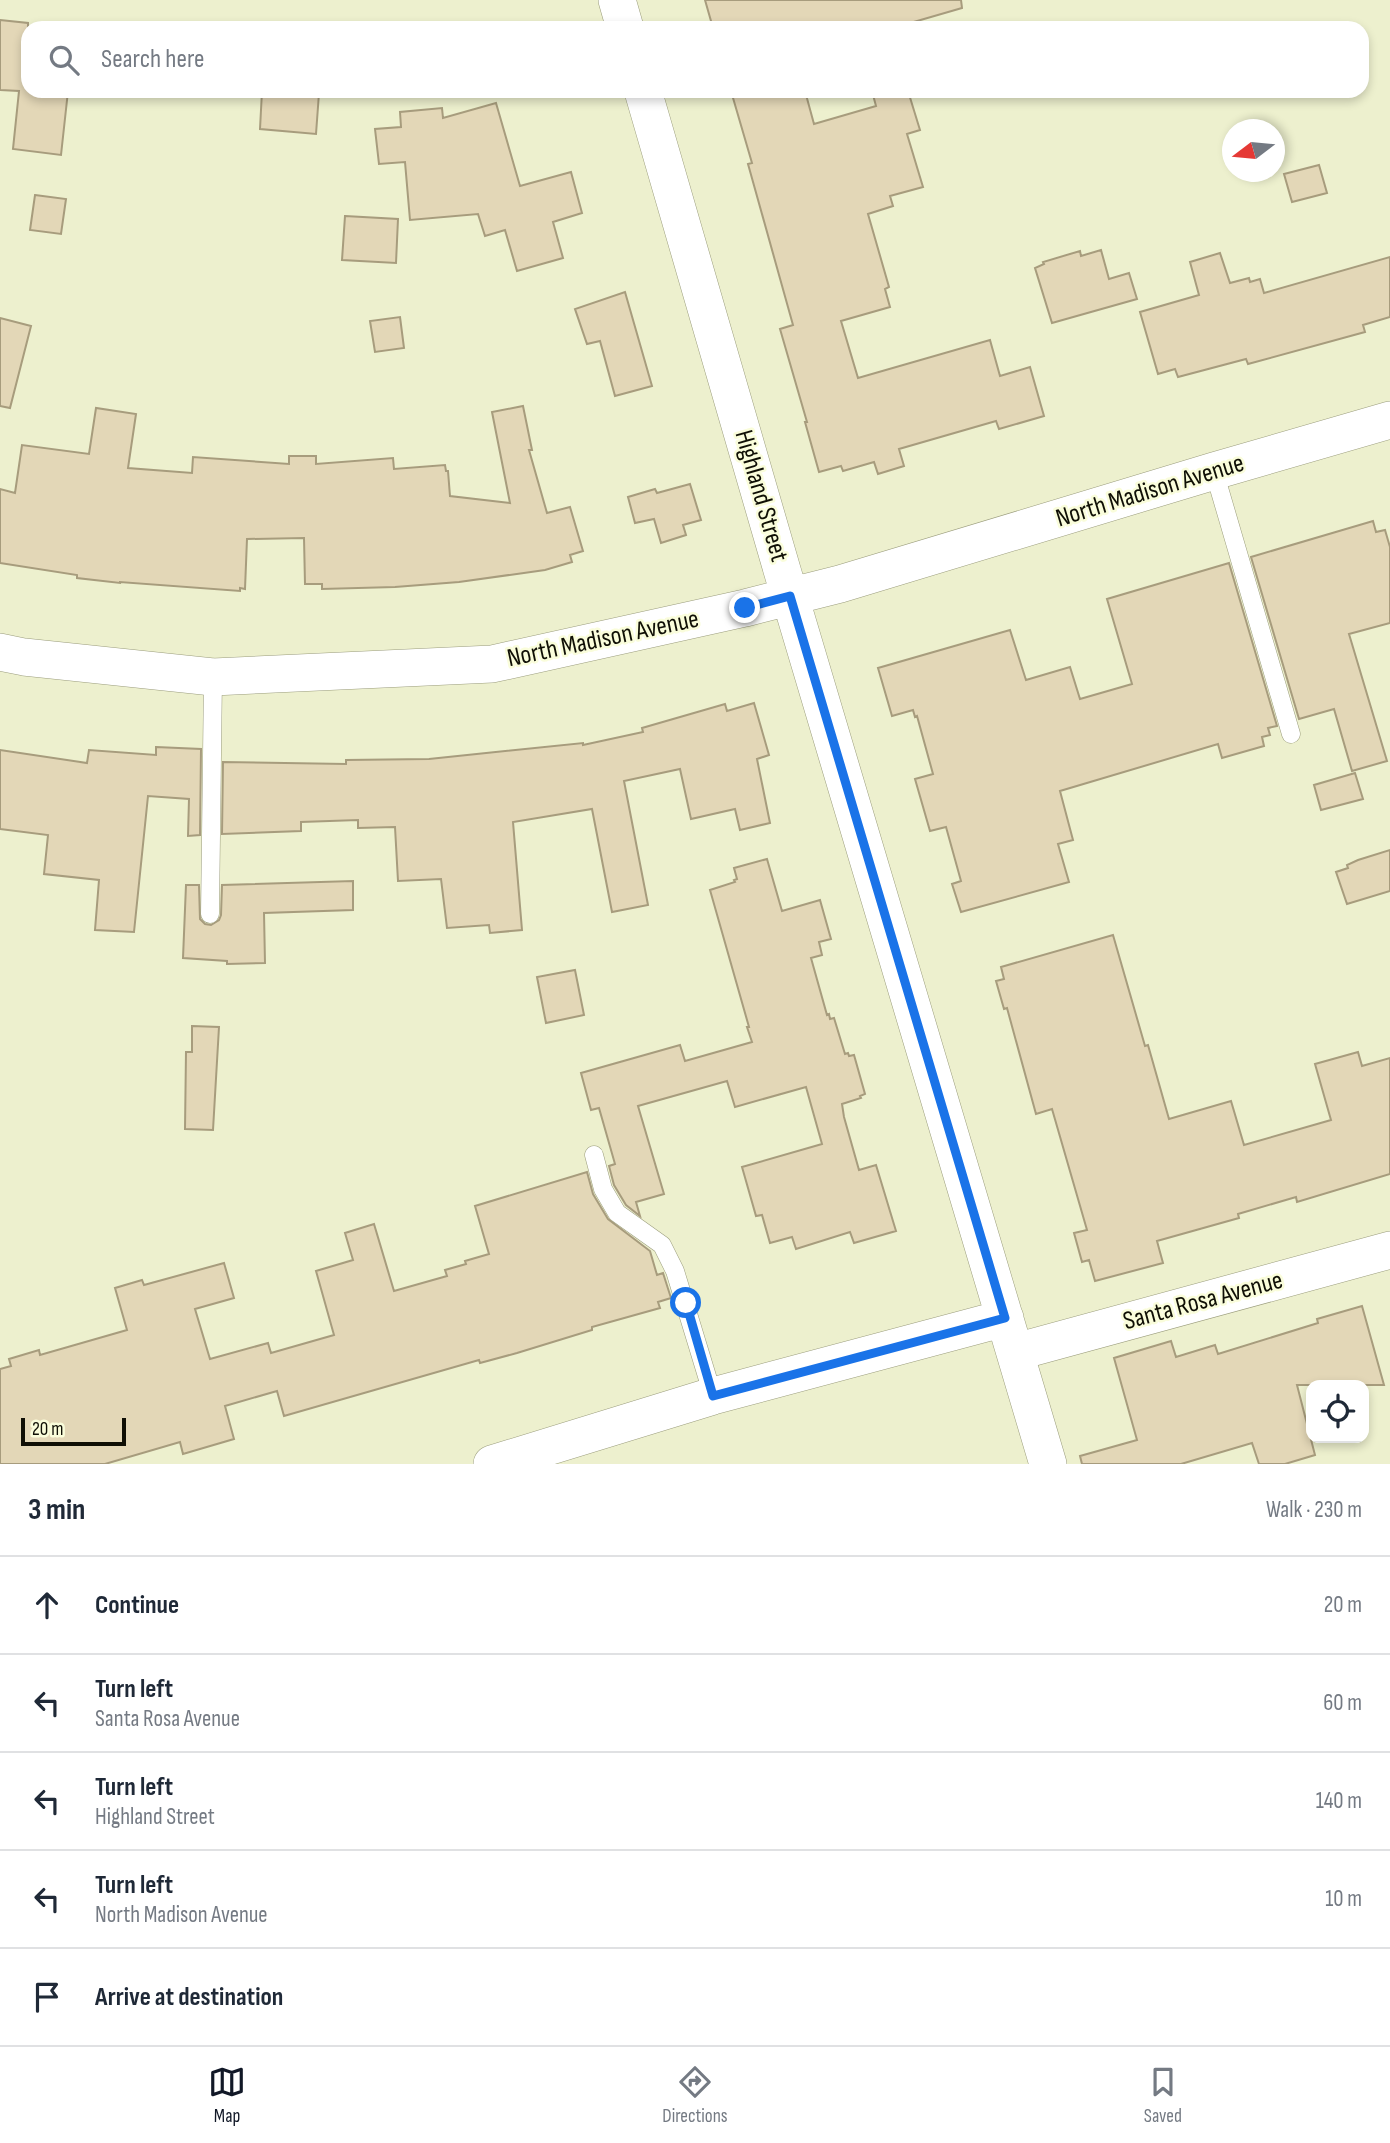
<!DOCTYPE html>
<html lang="en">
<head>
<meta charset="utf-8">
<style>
	:root { --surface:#fff; --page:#f2f2f3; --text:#1f2937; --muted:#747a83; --line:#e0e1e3; --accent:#111827 }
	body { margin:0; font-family:"Sofia Sans Condensed",sans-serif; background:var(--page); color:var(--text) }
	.controls { position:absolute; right:21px; bottom:21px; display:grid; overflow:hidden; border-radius:14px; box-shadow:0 4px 10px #0003 }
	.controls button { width:63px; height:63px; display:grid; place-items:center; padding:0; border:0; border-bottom:2px solid var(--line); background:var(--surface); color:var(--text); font:35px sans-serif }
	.compass { position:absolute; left:1222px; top:119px; width:63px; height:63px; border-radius:50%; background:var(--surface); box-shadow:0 4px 10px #0003; rotate:254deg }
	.scale { position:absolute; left:21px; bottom:18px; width:105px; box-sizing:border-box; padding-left:7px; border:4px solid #0f0f05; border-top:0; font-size:19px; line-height:24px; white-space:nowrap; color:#0f0f05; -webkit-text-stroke:5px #fafddb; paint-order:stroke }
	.stop { position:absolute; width:21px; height:21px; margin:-16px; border:5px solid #1a73e8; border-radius:50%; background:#fff }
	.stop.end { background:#1a73e8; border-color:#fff; box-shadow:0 2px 7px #0008 }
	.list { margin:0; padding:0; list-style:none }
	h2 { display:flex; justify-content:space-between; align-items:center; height:91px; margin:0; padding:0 28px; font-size:30px }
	h2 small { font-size:23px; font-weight:400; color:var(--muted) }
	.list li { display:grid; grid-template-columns:46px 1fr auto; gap:21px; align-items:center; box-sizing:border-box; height:98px; padding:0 28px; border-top:2px solid var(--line) }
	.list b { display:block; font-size:26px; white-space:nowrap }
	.list p { margin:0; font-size:23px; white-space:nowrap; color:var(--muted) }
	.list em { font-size:23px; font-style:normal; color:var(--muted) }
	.icon { flex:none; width:38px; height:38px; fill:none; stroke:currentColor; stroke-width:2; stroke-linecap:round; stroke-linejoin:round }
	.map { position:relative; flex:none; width:1390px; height:1464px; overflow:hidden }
	.search { position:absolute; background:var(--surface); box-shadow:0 4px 10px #0003; left:21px; right:21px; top:21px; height:77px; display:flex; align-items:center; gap:18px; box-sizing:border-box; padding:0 24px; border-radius:21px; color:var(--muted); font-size:26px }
	.sheet { height:581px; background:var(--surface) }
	nav { display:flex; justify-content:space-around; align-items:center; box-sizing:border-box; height:98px; border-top:2px solid var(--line); background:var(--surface); font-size:19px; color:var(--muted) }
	nav a { display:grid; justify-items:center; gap:4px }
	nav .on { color:var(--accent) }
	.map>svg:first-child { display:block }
	.building { fill:#e3d7b7; stroke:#a79c7d; stroke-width:2 }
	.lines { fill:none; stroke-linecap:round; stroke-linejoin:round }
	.service-casing { stroke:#9b9d7d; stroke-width:19 }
	.minor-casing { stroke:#9b9d7d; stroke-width:38 }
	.service { stroke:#fff; stroke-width:18 }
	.minor { stroke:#fff; stroke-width:37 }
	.route { stroke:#1a73e8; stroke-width:9 }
	.labels { text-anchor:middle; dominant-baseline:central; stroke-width:5; stroke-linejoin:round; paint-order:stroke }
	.street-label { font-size:26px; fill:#0f0f05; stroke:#fafddb }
</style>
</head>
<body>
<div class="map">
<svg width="1390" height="1464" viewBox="0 0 1390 1464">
	<rect width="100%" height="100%" fill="#edf0ce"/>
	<path class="building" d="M705,0H961L962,8L893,28H713Z
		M0,20L28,23V91H68L61,155L13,149L19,91L0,90Z
		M262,91H315V93H319L316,134L260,129Z
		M731,91H805L814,124L876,106L872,91H908L920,130L907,134L923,187L890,196L893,206L868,214L889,287L885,289L890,307L841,321L858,378L990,340L1000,376L1030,367L1044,416L999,429L996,421L899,449L904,466L878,474L874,462L843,471L841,466L819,472L805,422H807L780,329L793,325L748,164L752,163Z
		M496,103L520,186L571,172L582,213L553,222L563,258L517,271L505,230L485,236L478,214L410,220L405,162L379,164L375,129L401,127L400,112L442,108L443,118Z
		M1319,165L1327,193L1292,202L1284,174Z
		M35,195L66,199L61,234L30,230Z
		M345,216L398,219L396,263L342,260Z
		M1101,250L1109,279L1129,273L1137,299L1052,323L1035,268L1044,264L1043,262L1080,251L1081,256Z
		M1220,253L1230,283L1249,278L1250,282L1260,279L1264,293L1390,257V317L1363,325L1365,332L1248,364L1246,359L1178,377L1175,369L1158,374L1140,312L1199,295L1190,262Z
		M625,292L652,386L615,396L600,341L587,344L575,309Z
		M400,317L404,348L375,352L370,321Z
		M0,318L31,326L10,408L0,406Z
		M523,406L532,450H529L547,513L570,507L583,551L570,555L572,562L545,570L459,582L395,587L322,589V584H305L304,538L247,539L245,589L240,588V591L120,582V583L77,578V575L0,563V489L15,493L22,445L89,454L96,408L136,414L128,468L192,473L193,457L289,464V456H316V464L393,458L394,469L445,465L446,471H448L450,496L510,503L492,412Z
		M690,484L701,520L683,525L686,535L661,543L654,519L635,523L628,497L655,489L657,493Z
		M1373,521L1376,532L1385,530L1390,547V623L1349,634L1387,761L1352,771L1334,709L1299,719L1251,557Z
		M1229,563L1277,726L1268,728L1270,735L1262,737L1264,746L1222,758L1218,744L1060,791L1073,840L1058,844L1069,882L961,912L952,884L961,881L946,827L930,831L915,779L933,774L917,716L915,717L913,710L892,716L878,668L1010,630L1026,680L1070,667L1080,699L1132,684L1107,599Z
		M754,703L769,755L757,759L770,823L740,830L735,809L691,819L680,769L624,781L648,905L612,912L592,809L513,822L522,930L490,933L489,925L447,928L441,879L398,881L395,827L358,828V820L301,822V831L222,834L223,762L346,764V760L429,759L583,743V745L643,732L642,728L725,704L727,711Z
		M156,747L201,749L200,835L188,836L189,799L148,796L134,932L95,930L99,880L44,874L48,835L0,829V750L87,763L89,750L156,755Z
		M1355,773L1363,799L1321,810L1314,785Z
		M1390,850V891L1347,904L1336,872L1348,868L1347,865L1358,860Z
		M767,859L782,911L820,900L831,939L819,942L822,955L811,958L827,1015L829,1014L830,1019L834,1018L845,1054L848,1053L849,1056L854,1055L865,1094L860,1096L861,1098L842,1104L844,1117L859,1170L876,1165L896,1231L854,1243L850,1232L796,1249L792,1237L770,1243L762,1215L756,1216L742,1167L822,1144L806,1087L735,1107L727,1081L638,1106L664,1194L636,1202L640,1216L626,1205L614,1185L609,1166L615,1164L599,1108L591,1110L581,1073L680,1045L685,1061L752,1042L747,1027H749L710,890L735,882L734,880L737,879L734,868Z
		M353,881V910L264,913L265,963L227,964V961L183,958L186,885H199L200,919L205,924L211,925L219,920L221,915L222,885Z
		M1113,935L1145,1046L1148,1045L1169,1119L1231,1101L1244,1145L1331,1120L1315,1064L1358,1052L1362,1066L1390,1058V1174L1297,1202L1296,1197L1238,1214L1239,1218L1157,1241L1163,1263L1095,1281L1089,1260L1082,1262L1074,1233L1087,1230L1052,1109L1036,1114L1007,1008L1004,1009L996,981L1004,979L1001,967Z
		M575,970L584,1015L546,1023L537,977Z
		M192,1026L219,1027L213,1130L185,1129L186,1052H192Z
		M587,1172L593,1194L608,1219L650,1251L657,1275L663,1273L671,1298L658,1302L660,1308L592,1327V1330L517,1353L480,1363L479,1360L284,1416L277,1391L225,1406L234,1439L183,1454L180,1442L105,1464H0V1369L11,1366L9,1359L39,1350L40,1355L127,1330L115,1288L142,1280L144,1285L224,1263L234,1298L195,1309L210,1359L268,1343L271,1353L334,1335L316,1271L353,1260L345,1233L374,1224L394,1291L447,1276L445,1270L466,1264L465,1261L489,1254L475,1206Z
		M1362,1306L1384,1385H1297L1315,1455L1285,1464H1259L1252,1443L1181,1464H1082L1080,1456L1137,1440L1114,1358L1171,1341L1176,1357L1215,1345L1218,1354L1318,1323L1317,1319Z"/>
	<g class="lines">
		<defs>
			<path id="service" d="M1214,471L1291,734
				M210,914L213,677
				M594,1155L603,1189L617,1213L662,1245L675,1271L713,1396"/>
			<path id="minor" d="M617,0L625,28
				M643,91L782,570L1048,1464
				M0,652L24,657L213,677L492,664L745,608L840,584L1214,471L1390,420
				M1016,1352L1390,1250
				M492,1464L713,1396L1005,1318"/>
		</defs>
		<use href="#service" class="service-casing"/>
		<use href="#minor" class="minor-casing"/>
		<use href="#service" class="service"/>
		<use href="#minor" class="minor"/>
	</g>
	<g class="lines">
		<path class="route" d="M686,1303L713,1396L1005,1318L790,596L745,608"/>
	</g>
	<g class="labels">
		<g class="street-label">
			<text transform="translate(1150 491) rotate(-17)">North Madison Avenue</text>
			<text transform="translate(761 496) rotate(74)">Highland Street</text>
			<text transform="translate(603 639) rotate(-12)">North Madison Avenue</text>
			<text transform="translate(1203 1301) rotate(-15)">Santa Rosa Avenue</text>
		</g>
	</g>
</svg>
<div class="controls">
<button><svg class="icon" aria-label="locate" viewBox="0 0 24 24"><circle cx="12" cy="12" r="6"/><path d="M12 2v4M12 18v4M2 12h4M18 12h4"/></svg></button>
</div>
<svg class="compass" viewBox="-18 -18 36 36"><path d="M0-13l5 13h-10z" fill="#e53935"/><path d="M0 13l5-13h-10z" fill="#747a83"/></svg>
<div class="scale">20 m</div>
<div class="stop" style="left:686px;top:1303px"></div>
<div class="stop end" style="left:745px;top:608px"></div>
<div class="search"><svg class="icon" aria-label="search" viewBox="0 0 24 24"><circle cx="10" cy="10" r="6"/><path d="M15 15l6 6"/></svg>Search here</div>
</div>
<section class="sheet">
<h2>3 min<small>Walk · 230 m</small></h2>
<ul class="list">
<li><svg class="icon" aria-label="ahead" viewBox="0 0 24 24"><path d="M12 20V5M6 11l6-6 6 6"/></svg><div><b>Continue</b></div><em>20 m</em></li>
<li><svg class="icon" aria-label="left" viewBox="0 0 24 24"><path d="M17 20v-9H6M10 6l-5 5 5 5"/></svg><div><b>Turn left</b><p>Santa Rosa Avenue</p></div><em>60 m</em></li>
<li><svg class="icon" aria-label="left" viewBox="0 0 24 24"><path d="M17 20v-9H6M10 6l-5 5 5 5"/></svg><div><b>Turn left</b><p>Highland Street</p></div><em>140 m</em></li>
<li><svg class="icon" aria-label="left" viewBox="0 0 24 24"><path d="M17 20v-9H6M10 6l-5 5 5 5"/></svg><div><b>Turn left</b><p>North Madison Avenue</p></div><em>10 m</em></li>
<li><svg class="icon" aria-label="arrive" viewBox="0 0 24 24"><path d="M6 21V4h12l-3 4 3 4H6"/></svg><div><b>Arrive at destination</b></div></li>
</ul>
</section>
<nav>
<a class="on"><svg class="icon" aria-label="map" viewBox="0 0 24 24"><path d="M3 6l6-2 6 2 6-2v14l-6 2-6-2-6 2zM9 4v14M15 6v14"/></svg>Map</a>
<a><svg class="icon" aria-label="directions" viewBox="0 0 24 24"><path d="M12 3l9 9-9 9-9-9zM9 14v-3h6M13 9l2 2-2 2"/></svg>Directions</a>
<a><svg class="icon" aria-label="saved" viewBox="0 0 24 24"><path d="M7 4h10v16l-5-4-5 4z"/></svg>Saved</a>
</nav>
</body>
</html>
